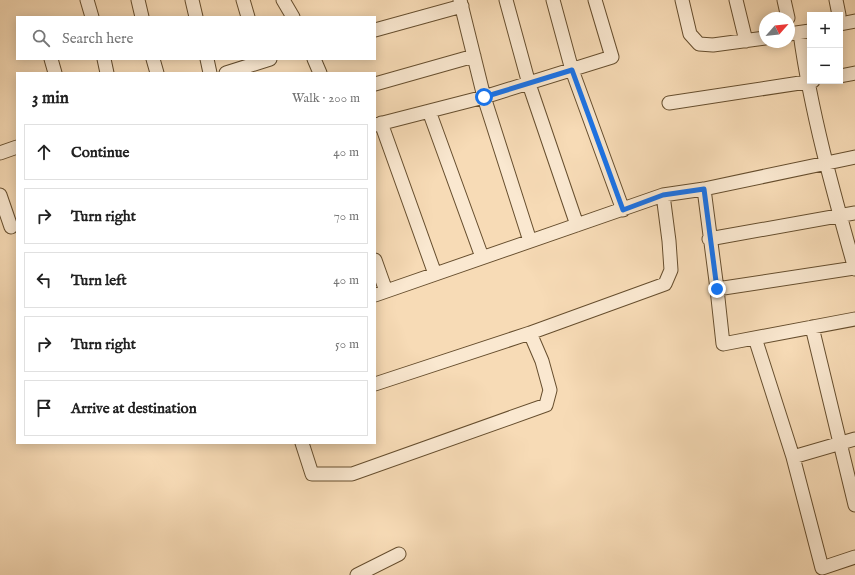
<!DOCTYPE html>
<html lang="en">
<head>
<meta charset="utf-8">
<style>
	:root { --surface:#fff; --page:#f2f2f2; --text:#222; --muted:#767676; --line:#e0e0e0 }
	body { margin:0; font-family:"IM FELL English",serif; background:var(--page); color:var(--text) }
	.controls { position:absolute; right:12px; top:12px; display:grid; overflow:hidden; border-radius:0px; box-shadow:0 2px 10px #0003 }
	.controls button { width:36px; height:36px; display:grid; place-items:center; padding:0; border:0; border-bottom:1px solid var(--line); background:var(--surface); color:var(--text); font:20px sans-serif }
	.compass { position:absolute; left:759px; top:12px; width:36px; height:36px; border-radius:50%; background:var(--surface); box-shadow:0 2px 10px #0003; rotate:63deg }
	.stop { position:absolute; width:12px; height:12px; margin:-9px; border:3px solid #1a73e8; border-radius:50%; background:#fff }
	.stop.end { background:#1a73e8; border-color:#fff; box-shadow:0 1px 4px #0008 }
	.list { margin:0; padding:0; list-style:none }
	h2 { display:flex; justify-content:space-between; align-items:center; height:52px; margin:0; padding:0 16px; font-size:17px }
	h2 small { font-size:13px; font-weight:400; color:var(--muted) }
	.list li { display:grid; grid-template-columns:26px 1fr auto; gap:12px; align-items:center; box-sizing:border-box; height:56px; margin:0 8px 8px; padding:0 8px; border:1px solid var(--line); border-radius:0px }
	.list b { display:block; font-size:15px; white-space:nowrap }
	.list em { font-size:13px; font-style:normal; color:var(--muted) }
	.icon { flex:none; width:22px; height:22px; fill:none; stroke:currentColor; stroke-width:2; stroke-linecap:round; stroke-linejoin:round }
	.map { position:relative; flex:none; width:855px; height:575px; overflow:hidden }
	.search { position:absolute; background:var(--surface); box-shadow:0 2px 10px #0003; left:16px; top:16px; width:360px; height:44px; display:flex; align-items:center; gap:10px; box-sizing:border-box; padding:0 14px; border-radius:0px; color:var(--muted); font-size:15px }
	.panel { position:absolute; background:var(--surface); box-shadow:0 2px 10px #0003; left:16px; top:72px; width:360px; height:372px; border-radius:0px }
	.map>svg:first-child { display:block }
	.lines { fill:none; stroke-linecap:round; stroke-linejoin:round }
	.street-casing { stroke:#664e2e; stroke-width:15 }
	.street { stroke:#fae8d0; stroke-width:13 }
	.route { stroke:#1a73e8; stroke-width:5 }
</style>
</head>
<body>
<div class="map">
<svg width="855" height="575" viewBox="0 0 855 575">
	<rect width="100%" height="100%" fill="#f7dbb6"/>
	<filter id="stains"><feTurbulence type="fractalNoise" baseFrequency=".005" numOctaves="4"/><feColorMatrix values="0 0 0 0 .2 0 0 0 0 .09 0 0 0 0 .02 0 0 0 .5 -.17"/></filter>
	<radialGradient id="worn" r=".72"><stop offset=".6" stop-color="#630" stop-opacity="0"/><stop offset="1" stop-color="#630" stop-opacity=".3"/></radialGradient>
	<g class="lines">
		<defs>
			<path id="street" d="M87,0L92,17
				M138,0L142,17
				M192,0L196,17
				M243,0L248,17
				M283,0L293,17
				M460,0L484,97L530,241
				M506,0L529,84L577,225
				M553,0L572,70L623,210
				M682,0L690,34L699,44L713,45L765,38
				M736,0L746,41
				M784,0L788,18
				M836,0L839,15
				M840,24L855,21
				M375,30L462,6
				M800,33C811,113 833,191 855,269
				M789,34L810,31
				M51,59L55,73
				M104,59L107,73
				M153,59L157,73
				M207,59L210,73
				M314,59L320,73
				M226,73L270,59
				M840,76L855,73
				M375,84L474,56
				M669,103L813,81
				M429,111L482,257
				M381,123L435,274
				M375,125L484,97L612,57L595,0
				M0,153L17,147
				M704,189L717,289L855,268
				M0,195L11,227
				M709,239L855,213
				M375,260L386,291
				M717,289L723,344L855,319
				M375,295L663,195L704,189L855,157
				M812,327L855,505
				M755,338L793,457L855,439
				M375,384L530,333L665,284L671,270L669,241L663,195
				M302,443L312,474H352L546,405L550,390L542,361L530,333
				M793,457L822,568L855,557
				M357,575L399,554"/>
		</defs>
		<use href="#street" class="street-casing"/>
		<use href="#street" class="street"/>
	</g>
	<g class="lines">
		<path class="route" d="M484,97L572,70L623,210L663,195L704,189L717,289"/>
	</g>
	<rect width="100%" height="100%" filter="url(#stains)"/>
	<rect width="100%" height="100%" fill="url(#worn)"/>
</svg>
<div class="controls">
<button>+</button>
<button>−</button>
</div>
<svg class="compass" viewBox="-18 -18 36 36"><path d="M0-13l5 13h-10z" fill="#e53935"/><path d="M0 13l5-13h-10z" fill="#767676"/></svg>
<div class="stop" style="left:484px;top:97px"></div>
<div class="stop end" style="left:717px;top:289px"></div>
<div class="search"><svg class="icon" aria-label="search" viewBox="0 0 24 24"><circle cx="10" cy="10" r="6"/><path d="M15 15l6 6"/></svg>Search here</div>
<section class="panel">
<h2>3 min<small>Walk · 200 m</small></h2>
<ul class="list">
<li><svg class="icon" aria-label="ahead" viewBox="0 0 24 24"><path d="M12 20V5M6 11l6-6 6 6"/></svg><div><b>Continue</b></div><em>40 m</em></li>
<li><svg class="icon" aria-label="right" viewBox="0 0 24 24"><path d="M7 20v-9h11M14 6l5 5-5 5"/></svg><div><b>Turn right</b></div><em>70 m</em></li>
<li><svg class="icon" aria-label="left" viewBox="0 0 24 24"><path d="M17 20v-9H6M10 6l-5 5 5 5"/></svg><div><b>Turn left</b></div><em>40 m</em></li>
<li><svg class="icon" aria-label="right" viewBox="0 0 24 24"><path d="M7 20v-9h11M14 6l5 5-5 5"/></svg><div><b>Turn right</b></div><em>50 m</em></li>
<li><svg class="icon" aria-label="arrive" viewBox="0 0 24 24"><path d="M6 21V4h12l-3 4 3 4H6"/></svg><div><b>Arrive at destination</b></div></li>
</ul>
</section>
</div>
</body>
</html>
